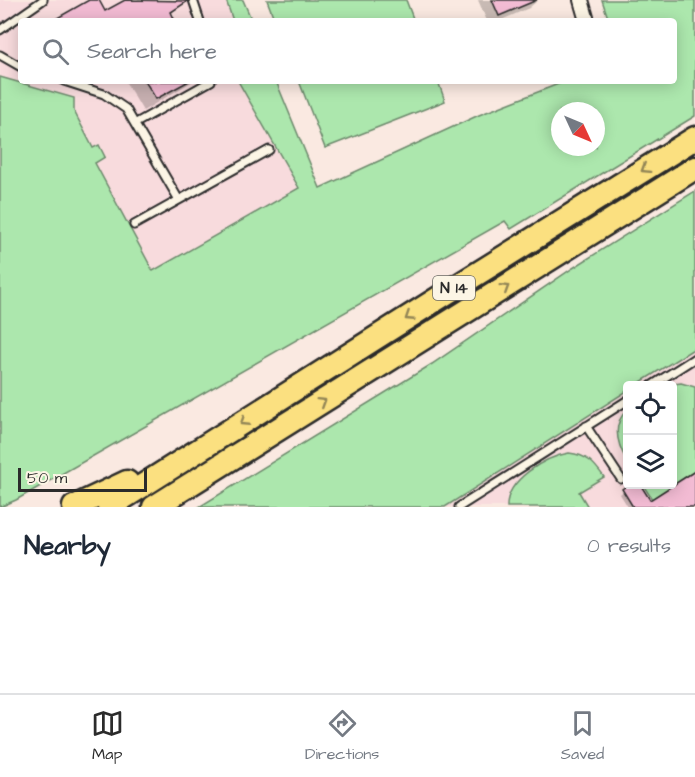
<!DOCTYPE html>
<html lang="en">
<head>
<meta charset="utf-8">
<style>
	:root { --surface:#fff; --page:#f6f6f7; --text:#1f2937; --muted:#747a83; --line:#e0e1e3; --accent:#2b2b2b }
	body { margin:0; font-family:"Architects Daughter",sans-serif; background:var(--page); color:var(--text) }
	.controls { position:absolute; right:18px; bottom:18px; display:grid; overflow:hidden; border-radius:6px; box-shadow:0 3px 15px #0003 }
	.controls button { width:54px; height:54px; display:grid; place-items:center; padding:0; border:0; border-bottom:2px solid var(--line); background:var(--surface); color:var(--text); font:30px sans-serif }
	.compass { position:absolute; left:551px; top:102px; width:54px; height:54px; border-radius:50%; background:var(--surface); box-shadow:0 3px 15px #0003; rotate:134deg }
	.scale { position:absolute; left:18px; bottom:15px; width:129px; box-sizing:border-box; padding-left:6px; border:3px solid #2b2b2b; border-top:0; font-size:16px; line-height:21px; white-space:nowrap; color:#2b2b2b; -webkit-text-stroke:4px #fcf5e5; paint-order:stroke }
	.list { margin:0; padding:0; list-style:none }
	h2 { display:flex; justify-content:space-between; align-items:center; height:78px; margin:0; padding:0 24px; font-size:26px }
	h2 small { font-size:20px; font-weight:400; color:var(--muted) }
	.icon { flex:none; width:33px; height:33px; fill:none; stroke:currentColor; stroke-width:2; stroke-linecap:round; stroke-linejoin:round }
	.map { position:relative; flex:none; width:695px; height:507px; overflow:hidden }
	.search { position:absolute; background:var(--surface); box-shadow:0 3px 15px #0003; left:18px; right:18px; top:18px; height:66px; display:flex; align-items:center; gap:15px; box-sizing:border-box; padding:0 21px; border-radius:6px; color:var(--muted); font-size:22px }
	.sheet { height:186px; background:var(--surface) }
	nav { display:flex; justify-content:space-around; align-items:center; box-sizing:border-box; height:84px; border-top:2px solid var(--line); background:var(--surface); font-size:16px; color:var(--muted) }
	nav a { display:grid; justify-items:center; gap:3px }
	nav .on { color:var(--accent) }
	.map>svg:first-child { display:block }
	.built { fill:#f8dbdd; fill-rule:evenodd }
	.green { fill:#ace7ad; stroke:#6c896c; stroke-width:1.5; fill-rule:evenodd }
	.shadow { fill:#0003 }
	.building { fill:#f2bbd3; stroke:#2b2b2b; stroke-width:1.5 }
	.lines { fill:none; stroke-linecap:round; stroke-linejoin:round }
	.service-casing { stroke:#2b2b2b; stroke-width:11 }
	.minor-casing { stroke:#2b2b2b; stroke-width:18 }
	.trunk-casing { stroke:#2b2b2b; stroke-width:27 }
	.service { stroke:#fcf5e5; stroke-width:7 }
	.minor { stroke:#fcf5e5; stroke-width:14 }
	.trunk { stroke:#fbe080; stroke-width:22 }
	.oneway { stroke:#938656 }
	.labels { text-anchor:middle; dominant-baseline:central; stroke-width:4.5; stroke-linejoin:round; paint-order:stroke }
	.shield { fill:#fcf5e5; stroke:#6a6863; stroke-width:1.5 }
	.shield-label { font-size:15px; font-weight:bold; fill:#2b2b2b }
</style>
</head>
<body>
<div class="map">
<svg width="695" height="507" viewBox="0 0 695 507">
	<rect width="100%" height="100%" fill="#fae9e1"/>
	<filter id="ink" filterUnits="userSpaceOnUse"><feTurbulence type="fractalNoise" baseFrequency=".0167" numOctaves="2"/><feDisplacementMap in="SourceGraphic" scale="12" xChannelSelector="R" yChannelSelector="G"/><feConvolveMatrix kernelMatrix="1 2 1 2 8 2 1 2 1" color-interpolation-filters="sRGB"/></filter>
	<g filter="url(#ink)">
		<path class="built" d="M0,0H243L252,21H21V81H276L331,216L0,396Z
			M695,332V507H365ZM628,386H672V484H628Z"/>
		<path class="green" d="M226,0H243L252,21H233Z
			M267,0H406L414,21H275Z
			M602,0H695V116L511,229L505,221L16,500L0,507V77L74,98V111L93,148L99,145L105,157L95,163L153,271L299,188L238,81H276L320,188L479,115L566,81H674V21H609ZM560,111H596V147H560Z
			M299,81H438L445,101L325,148Z
			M695,191V348L636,385L628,386L627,391L445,507H199L432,364L573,268Z
			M681,383L695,387V471L652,499L643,485L672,484V386L666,385Z
			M627,410V461C617,444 611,425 627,410Z
			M569,453C587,455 594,463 604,477L579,492L588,507H507C506,480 545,457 569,453Z"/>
		<path class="shadow" d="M92,0H97L104,13L128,0H178L181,4L170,15L174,21H56Z
			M478,0H538L529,8L499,21H487Z
			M125,81H193L143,111Z
			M695,473V507H628L620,494L632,484L649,502Z"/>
		<path class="building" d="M89,0H99L105,11L125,0L188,1L171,12L175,21H52Z
			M492,0H537L499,16Z
			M145,81H189L156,99Z
			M695,471V507H633L622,489L629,484H640L650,500Z"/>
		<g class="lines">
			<defs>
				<path id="service" d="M193,0L200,21
					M0,30L43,0
					M0,55L21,67
					M64,81L104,94L126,109L179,200
					M136,123L211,81
					M134,225L269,150
					M651,386L695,358
					M586,426L621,479
					M459,507L628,400"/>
				<path id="minor" d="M581,0L587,21"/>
				<path id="trunk" d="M74,507L127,482
					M109,507L464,282L695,138
					M154,507L695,168"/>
			</defs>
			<use href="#service" class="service-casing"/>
			<use href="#minor" class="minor-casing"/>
			<use href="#trunk" class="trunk-casing"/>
			<use href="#service" class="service"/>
			<use href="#minor" class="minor"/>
			<use href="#trunk" class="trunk"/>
		</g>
		<defs><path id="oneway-chevron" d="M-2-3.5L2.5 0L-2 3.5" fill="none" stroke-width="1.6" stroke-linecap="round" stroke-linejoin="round" transform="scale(1.5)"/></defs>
		<g class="oneway">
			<use href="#oneway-chevron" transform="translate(645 169) rotate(148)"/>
			<use href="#oneway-chevron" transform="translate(505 288) rotate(-32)"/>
			<use href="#oneway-chevron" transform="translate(409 317) rotate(147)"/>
			<use href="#oneway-chevron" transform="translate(322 402) rotate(-32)"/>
			<use href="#oneway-chevron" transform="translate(244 422) rotate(147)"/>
		</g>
	</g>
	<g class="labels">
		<rect class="shield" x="433" y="276" width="42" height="24" rx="4.5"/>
		<g class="shield-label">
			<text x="454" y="288">N 14</text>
		</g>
	</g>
</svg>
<div class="controls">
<button><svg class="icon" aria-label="locate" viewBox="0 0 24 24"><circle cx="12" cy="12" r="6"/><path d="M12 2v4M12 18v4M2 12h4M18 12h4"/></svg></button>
<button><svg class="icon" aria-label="layers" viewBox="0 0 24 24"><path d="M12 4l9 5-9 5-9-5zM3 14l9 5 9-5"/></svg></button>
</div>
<svg class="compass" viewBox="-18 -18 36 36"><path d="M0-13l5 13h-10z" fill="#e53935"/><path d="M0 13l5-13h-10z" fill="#747a83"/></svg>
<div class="scale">50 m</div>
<div class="search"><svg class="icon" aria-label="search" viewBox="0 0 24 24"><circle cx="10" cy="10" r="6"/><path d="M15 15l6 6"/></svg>Search here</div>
</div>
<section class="sheet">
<h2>Nearby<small>0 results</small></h2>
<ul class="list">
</ul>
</section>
<nav>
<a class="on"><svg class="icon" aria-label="map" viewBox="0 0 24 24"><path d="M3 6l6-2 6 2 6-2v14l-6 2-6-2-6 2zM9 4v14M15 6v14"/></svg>Map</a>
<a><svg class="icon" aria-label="directions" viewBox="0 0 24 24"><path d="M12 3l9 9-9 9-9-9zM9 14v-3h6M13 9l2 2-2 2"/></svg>Directions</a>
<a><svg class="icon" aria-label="saved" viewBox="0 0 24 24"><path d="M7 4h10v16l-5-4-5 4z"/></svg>Saved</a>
</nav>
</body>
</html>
